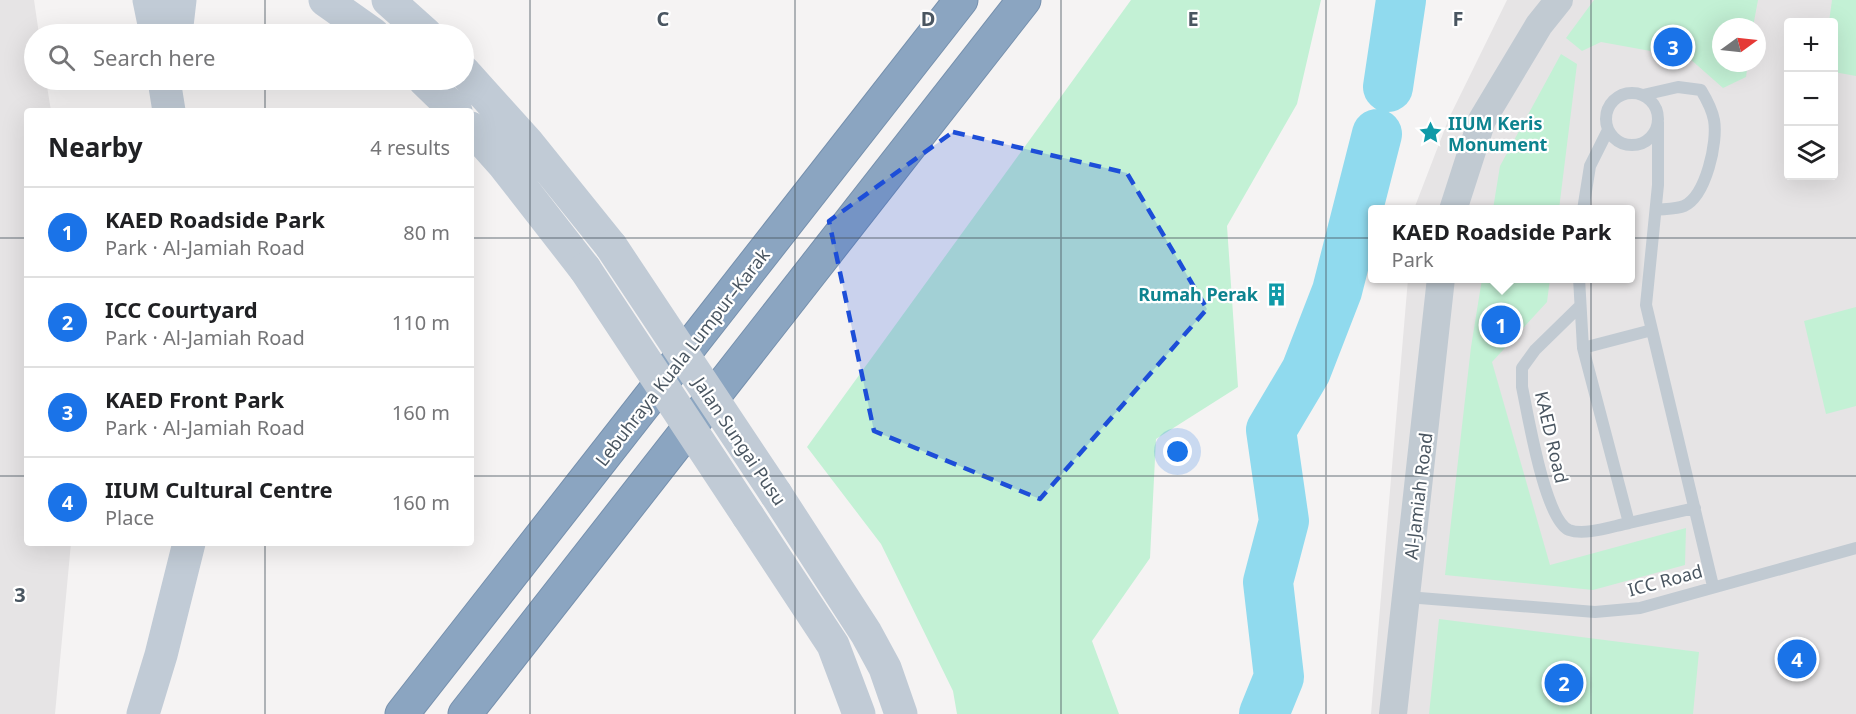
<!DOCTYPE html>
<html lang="en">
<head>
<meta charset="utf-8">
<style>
	:root { --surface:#fff; --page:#f2f2f2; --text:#202124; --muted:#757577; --line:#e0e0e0; --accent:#1a73e8 }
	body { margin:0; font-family:"Noto Sans",sans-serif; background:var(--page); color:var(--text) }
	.controls { position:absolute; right:18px; top:18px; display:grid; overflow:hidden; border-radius:6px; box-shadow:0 6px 24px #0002 }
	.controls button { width:54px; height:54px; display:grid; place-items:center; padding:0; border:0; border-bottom:2px solid var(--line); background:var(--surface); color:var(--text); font:30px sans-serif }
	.compass { position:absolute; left:1712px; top:18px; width:54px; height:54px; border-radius:50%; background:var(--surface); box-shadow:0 6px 24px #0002; rotate:75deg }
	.you { position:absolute; left:1178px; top:452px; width:21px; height:21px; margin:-15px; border:4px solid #fff; border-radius:50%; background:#1a73e8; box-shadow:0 0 0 9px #1a73e833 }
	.badge { display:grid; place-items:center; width:39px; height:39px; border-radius:50%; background:var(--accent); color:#fff; font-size:20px; font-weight:700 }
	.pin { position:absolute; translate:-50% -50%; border:3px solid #fff; box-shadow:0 2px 6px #0006 }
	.popup { position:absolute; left:1368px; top:205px; width:267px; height:78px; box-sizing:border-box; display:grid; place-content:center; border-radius:6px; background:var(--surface); filter:drop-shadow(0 2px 4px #0005); font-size:20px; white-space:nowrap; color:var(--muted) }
	.popup b { font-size:22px; color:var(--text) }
	.popup::after { content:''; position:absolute; left:50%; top:100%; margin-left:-12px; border:12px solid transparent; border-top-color:var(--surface) }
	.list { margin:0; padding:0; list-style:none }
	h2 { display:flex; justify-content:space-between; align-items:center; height:78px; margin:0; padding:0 24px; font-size:26px }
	h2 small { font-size:20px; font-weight:400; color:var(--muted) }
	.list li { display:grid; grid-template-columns:39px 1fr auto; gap:18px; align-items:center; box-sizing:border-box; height:90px; padding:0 24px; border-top:2px solid var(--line) }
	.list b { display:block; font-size:22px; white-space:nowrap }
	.list p { margin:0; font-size:20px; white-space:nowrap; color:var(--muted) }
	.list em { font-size:20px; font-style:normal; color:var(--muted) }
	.icon { flex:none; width:33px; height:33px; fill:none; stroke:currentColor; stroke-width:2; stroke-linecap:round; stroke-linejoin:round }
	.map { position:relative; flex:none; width:1856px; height:714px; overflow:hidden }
	.search { position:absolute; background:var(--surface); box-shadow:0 6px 24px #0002; left:24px; top:24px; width:450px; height:66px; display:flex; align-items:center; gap:15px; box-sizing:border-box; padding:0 21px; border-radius:33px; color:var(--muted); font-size:22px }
	.panel { position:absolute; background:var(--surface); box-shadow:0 6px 24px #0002; left:24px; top:108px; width:450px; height:438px; border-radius:6px }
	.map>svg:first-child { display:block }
	.education { fill:#e6e4e5; fill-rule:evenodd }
	.green { fill:#c3f1d5 }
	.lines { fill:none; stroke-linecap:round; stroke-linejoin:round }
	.river { stroke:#90daee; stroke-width:50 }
	.motorway-casing { stroke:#7690ad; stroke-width:35 }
	.service { stroke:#c1cad2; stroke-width:12 }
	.tertiary { stroke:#c1cad2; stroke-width:28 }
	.secondary { stroke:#c1cbd6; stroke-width:33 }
	.motorway { stroke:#8ba5c1; stroke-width:33 }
	.secondary-bridge { stroke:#c1cbd6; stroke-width:33 }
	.marked { fill:#1d4ed8; fill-opacity:0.2; stroke:#1d4ed8; stroke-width:4.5; stroke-dasharray:12 8; stroke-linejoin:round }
	.grid { fill:none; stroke:#4a5661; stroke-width:1.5; stroke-opacity:0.55 }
	.labels { text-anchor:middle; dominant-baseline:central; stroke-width:4.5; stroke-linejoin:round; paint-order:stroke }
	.culture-label { font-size:18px; font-weight:bold; fill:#0d838f; stroke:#fff; text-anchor:start }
	.street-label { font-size:18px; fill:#4a5661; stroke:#fff }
	.grid-label { font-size:20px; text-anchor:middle; font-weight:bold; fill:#4a5661; stroke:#fff; stroke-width:4.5; stroke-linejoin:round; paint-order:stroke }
</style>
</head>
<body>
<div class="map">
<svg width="1856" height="714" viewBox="0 0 1856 714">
	<rect width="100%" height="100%" fill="#f5f3f3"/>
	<path class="education" d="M0,0H34L39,34H34V80H46L51,111H27V543H71L55,714H0Z
		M1507,0H1856V714H1371L1408,279L1630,278V210L1414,209L1449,118ZM1788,22H1834V176H1788ZM1721,27H1757V63H1721Z"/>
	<path class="green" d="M1131,0H1321L1297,104L1227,226L1238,387L1156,439L1150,558L1092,641L1119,714H957L953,691L881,544L807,447Z
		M1594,0H1758L1753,27H1721V63H1748L1746,77L1723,88L1689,58L1601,42L1582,51L1566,38Z
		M1832,0H1856V76L1834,72V22H1829Z
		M1561,54L1577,64L1559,209H1493L1500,166Z
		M1482,279H1550L1547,302L1492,362L1550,565L1686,528L1685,565L1593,590L1445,575L1471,347Z
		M1856,307V406L1826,414L1804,321Z
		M1439,619L1699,652L1693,714H1429Z"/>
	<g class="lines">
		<path class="river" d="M1388,87L1401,0
			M1264,714L1279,677L1268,582L1284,521L1271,430L1306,371L1337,291L1377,134"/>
		<defs>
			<path id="motorway" d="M402,714L961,0
				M465,714L1024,0"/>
		</defs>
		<use href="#motorway" class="motorway-casing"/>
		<path class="service" d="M1606 119a26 26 0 1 1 52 0a26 26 0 1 1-52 0Z
			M1643,95L1678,87L1701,90C1707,100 1712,109 1714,120C1718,142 1706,196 1684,206C1677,209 1664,209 1656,210
			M1658,122V185L1646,305L1713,586
			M1583,210L1590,166L1608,130
			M1579,278L1583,348
			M1580,306L1535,350L1522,368V387C1528,415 1545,520 1569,530C1585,536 1613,526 1629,523L1583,348L1652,330
			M1629,523L1695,508
			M1407,597L1595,612L1640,608L1856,548"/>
		<path class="tertiary" d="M1453,210L1482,120L1539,25L1559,0
			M1393,714L1441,278"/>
		<path class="secondary" d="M149,0L156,34
			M325,0L373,34
			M388,0L426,34
			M176,34L180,0
			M464,72L528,143L611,246
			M164,80L169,111
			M424,80L456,111
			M471,128L504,165L585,269
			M776,494L866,633L885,668L901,714
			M748,516L833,645L859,714
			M143,714L161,655L189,543"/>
		<use href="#motorway" class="motorway"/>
		<path class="secondary-bridge" d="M611,246L776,494
			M585,269L748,516"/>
	</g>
	<path class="marked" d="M953,132L1127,173L1207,309L1040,499L874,431L829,221Z"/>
	<path class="grid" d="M265,0V34M530,0V714M795,0V714M1061,0V714M1326,0V714M1591,0V714M265,80V111M0,238H27M471,238H1856M0,476H27M471,476H1856M265,543V714"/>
	<defs>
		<symbol id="sight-bare" viewBox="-9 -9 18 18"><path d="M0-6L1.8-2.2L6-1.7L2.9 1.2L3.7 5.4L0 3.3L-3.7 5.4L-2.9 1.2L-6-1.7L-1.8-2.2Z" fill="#0f9aa8" stroke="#fff" stroke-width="2.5" paint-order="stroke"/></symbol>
		<symbol id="building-bare" viewBox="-9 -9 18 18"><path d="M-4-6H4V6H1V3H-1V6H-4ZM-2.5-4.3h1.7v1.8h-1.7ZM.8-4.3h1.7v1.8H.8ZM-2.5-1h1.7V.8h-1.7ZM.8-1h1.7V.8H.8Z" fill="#0f9aa8" stroke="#fff" stroke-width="2.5" paint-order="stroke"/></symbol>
	</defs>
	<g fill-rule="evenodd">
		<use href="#sight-bare" x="1414" y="116" width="33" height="33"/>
		<use href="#building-bare" x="1260" y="278" width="33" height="33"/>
	</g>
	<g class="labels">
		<g class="culture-label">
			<text x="1448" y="123">IIUM Keris<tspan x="1448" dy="21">Monument</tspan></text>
			<text x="1258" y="294" text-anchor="end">Rumah Perak</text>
		</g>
		<g class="street-label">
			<text transform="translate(682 357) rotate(-52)">Lebuhraya Kuala Lumpur–Karak</text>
			<text transform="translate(1552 437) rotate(77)">KAED Road</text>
			<text transform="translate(740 441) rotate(56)">Jalan Sungai Pusu</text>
			<text transform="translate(1418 496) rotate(-83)">Al-Jamiah Road</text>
			<text transform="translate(1665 580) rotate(-15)">ICC Road</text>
		</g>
	</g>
	<g class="grid-label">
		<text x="663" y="26">C</text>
		<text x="928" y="26">D</text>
		<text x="1193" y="26">E</text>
		<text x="1458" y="26">F</text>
		<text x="20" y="602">3</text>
	</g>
</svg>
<div class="controls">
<button>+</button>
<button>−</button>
<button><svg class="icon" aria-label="layers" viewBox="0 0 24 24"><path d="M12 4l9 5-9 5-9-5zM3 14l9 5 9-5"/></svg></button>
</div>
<svg class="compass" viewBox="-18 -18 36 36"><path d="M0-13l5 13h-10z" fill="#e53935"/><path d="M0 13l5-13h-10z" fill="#757577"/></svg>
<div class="you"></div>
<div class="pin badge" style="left:1501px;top:325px">1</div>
<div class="popup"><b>KAED Roadside Park</b>Park</div>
<div class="pin badge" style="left:1564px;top:683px">2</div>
<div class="pin badge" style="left:1673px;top:47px">3</div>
<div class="pin badge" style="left:1797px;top:659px">4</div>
<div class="search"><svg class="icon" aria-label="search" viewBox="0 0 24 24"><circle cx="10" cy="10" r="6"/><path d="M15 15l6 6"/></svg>Search here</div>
<section class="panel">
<h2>Nearby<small>4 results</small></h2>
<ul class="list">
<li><span class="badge">1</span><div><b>KAED Roadside Park</b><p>Park · Al-Jamiah Road</p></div><em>80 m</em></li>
<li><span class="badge">2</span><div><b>ICC Courtyard</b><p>Park · Al-Jamiah Road</p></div><em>110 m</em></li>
<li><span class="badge">3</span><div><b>KAED Front Park</b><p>Park · Al-Jamiah Road</p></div><em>160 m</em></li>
<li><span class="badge">4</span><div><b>IIUM Cultural Centre</b><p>Place</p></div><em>160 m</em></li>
</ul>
</section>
</div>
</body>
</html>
